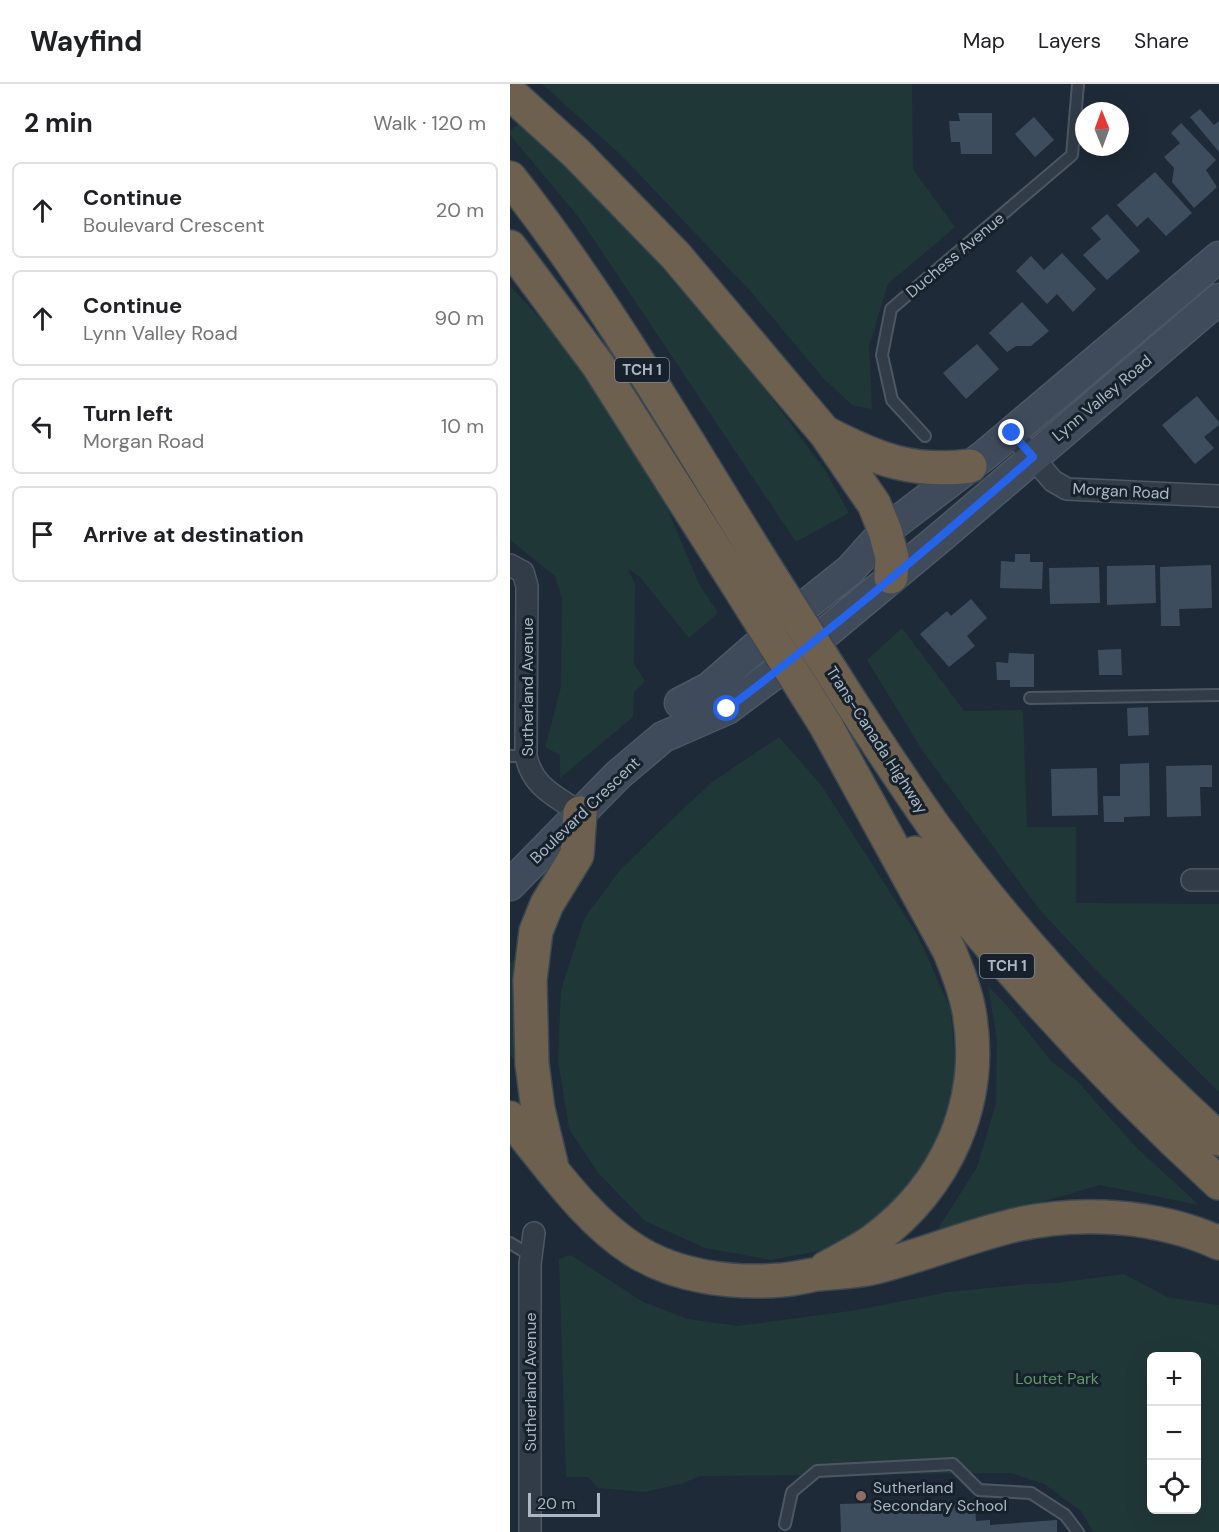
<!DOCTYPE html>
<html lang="en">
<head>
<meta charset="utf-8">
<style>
	:root { --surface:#fff; --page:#f6f6f6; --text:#202124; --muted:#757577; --line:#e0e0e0 }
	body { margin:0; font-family:"DM Sans",sans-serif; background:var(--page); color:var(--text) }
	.controls { position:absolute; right:18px; bottom:18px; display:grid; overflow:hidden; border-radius:9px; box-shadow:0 6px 24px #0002 }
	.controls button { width:54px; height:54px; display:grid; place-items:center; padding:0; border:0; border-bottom:2px solid var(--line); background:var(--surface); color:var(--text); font:30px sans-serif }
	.compass { position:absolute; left:565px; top:18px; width:54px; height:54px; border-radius:50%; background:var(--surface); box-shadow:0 6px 24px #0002; rotate:359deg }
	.scale { position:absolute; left:18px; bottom:15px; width:72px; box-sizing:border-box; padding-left:6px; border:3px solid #abb7c5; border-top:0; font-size:16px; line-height:21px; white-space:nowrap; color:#abb7c5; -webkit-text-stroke:4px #17212c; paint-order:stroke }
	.stop { position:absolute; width:18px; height:18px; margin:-14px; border:4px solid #2563eb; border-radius:50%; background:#fff }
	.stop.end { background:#2563eb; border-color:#fff; box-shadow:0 2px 6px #0008 }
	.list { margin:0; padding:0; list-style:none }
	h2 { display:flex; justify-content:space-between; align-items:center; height:78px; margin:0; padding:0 24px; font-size:26px }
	h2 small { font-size:20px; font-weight:400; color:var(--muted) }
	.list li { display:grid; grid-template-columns:39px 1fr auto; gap:18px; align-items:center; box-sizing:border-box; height:96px; margin:0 12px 12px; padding:0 12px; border:2px solid var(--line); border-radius:9px }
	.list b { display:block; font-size:22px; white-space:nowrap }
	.list p { margin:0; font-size:20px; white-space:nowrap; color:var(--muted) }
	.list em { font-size:20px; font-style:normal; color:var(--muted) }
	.icon { flex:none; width:33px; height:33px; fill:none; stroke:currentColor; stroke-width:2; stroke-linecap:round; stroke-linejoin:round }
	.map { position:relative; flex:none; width:709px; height:1448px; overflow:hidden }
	header { display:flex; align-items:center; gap:36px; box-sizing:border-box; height:84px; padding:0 30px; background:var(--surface); border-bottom:2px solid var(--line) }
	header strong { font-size:28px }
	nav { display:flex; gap:33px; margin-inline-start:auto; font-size:21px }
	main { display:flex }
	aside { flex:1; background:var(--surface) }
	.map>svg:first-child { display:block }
	.green { fill:#203738; fill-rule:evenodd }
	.building { fill:#3e4d5d }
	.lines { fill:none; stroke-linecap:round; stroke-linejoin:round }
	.service-casing { stroke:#4c5763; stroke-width:14 }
	.minor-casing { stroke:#4c5763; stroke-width:24 }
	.secondary-casing { stroke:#4c5763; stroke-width:33 }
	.motorway-casing { stroke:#3c4752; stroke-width:36 }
	.service { stroke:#313c48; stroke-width:10 }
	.minor { stroke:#313c48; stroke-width:21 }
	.secondary { stroke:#3f4b5b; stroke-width:30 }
	.motorway { stroke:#6e604e; stroke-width:33 }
	.motorway-bridge-casing { stroke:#3c4752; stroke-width:36; stroke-linecap:butt }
	.motorway-bridge { stroke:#6e604e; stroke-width:33 }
	.route { stroke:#2563eb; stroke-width:8 }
	.education-dot { fill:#8d6e63; stroke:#17212c; stroke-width:2 }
	.labels { text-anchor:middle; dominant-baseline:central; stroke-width:6; stroke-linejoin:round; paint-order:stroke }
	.shield { fill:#17212c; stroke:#7f8a97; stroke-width:1.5 }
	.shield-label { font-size:15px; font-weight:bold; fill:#abb7c5 }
	.street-label { font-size:16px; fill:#abb7c5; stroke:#17212c }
	.park-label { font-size:16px; fill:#62976a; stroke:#17212c }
	.poi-label { font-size:16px; fill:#abb7c5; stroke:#17212c; text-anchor:start }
</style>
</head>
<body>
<header>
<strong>Wayfind</strong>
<nav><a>Map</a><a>Layers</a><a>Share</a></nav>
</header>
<main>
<aside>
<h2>2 min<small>Walk · 120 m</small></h2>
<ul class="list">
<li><svg class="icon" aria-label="ahead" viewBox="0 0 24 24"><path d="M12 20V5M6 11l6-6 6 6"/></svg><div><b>Continue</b><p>Boulevard Crescent</p></div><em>20 m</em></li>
<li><svg class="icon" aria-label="ahead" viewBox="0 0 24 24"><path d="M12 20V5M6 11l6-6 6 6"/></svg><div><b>Continue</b><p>Lynn Valley Road</p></div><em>90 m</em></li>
<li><svg class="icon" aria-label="left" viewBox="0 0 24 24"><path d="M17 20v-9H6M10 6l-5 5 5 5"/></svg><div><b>Turn left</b><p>Morgan Road</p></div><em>10 m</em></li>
<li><svg class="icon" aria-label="arrive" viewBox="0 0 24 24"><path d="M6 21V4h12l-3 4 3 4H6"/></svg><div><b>Arrive at destination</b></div></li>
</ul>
</aside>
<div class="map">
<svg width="709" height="1448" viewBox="0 0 709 1448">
	<rect width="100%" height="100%" fill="#1e2a37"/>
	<path class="green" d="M32,0H402L403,85L445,143L378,200L359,262L362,325L342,321L313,294L242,209L111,71Z
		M15,35L129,150L243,289L315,386L339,429L286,458L70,135L0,51V47Z
		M0,202L44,249L126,350L189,500L208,529L179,554L130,493L118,485L125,500L124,580L135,597L124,608L123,633L50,694V671L35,663L51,603L52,515L45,492L0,456Z
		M392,544L454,627L513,626L517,743H566V819L709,820V1008L584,884L529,825L412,666L357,576Z
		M269,653L312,702L408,852L440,924L446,983L436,1036L413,1092L365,1143L314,1166L261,1176L195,1164L135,1137L89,1090L59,1045L48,976L51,906L74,835L110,786L155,742L202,698Z
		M4,876L5,977L0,971V879Z
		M478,902L497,922L541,977L567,997L626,1063L689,1121L590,1101L478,1133L424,1151L467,1083L486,1019L487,956Z
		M61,1171L133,1218L178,1235L227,1242L347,1226L438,1208L518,1200L546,1199L614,1190L657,1213L707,1221H709V1448H583L571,1427L534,1400L501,1389L190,1392L174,1399L134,1408L88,1404L78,1393H56L49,1175ZM642,1272H686V1426H642Z"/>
	<path class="building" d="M690,25L704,41L709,37V68L680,33Z
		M448,29H482V70H451L450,58H441L439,37H450Z
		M524,33L544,56L525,73L505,50Z
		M671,39L706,76L696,86L707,103L684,124L662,98L664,84L654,73L670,59L661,49Z
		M645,88L682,129L656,152L638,133L627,143L607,121Z
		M597,130L630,167L597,196L573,171L591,155L581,144Z
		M552,169L586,205L563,228L547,210L537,220L506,187L521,172L534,186Z
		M512,218L539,247L521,262H506L497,268L479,249Z
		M467,260L489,285L456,315L433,289Z
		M687,312L709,338V341L694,353L704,364L685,380L652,341Z
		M505,470H520V478H533L532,505L490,504L491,477L505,478Z
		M645,481L646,519L597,521V482Z
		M701,481L702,524L669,525L670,542H651L650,483Z
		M589,483L590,519L540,520L539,484Z
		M461,515L477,534L457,552L465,562L439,583L410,550L437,527L441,532Z
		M611,565L612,591H589L588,566Z
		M499,569L524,570V603H500V596H487L486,578L498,579Z
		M638,623L639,651L618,652L617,624Z
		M639,679L640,732L614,733V738H594L593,712H610V680Z
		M702,681V703H690L691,732L657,733L656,682Z
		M587,684L588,731L542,732L541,685Z
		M465,1416L466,1437L480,1436V1441L547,1436V1448H331L330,1420Z"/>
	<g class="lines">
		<defs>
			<path id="service" d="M415,352L382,316L372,271L381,225L562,71L568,0
				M520,614L709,611
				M0,672H16
				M0,1159L20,1171
				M275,1440L282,1408L307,1387L443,1380L469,1406L521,1409L555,1431L568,1448"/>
			<path id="minor" d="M502,349L543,397L557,405L709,412
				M0,481L13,488L17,502L16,672C23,704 45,711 70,729
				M682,796H709
				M20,1448V1180L24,1149"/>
			<path id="secondary" d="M170,619L199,604L271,541L340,486L375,447L476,370L709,173
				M0,801L108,691L153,653L217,625L283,576L433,451L709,215"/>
			<path id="motorway" d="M0,9L66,69L166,172L316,350L364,420L375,447L382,473L381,493
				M0,94C96,216 173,352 255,483
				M0,163L88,281L227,500
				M318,350C368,376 403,389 460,382
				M342,620C368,660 395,701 423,741C505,854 606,961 709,1055
				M315,640L439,866C447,885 455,906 459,927C475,1018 437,1102 364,1156C349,1167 332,1175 316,1184
				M405,769C498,889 598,997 709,1099
				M0,1034C37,1078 75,1135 124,1166C166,1193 222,1200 272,1196C284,1195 296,1192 308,1190C329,1188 350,1188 370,1182C416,1170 459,1152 505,1141C570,1126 648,1131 709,1159
				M41,1079L28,1025L22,980L20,896L26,847L37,820L67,771L70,729"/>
		</defs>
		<use href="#service" class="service-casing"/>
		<use href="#minor" class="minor-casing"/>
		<use href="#secondary" class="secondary-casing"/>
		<use href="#motorway" class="motorway-casing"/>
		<use href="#service" class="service"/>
		<use href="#minor" class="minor"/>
		<use href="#secondary" class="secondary"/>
		<use href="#motorway" class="motorway"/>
		<defs>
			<path id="motorway-bridge" d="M255,483L342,620
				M227,500L315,640"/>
		</defs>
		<use href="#motorway-bridge" class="motorway-bridge-casing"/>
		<use href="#motorway-bridge" class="motorway-bridge"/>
	</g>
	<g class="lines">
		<path class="route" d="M217,625C322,546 423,460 523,373L502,349"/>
	</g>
	<circle class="education-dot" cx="351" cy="1412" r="6"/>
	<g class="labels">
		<g class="shield">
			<rect x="105" y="274" width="54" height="24" rx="4.5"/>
			<rect x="470" y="870" width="54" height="24" rx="4.5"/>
		</g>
		<g class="shield-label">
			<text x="132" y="286">TCH 1</text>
			<text x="497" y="882">TCH 1</text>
		</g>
		<g class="street-label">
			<text transform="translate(445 171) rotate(-40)">Duchess Avenue</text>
			<text transform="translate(592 314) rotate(-40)">Lynn Valley Road</text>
			<text transform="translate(611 407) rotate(3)">Morgan Road</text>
			<text transform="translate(17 603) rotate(-90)">Sutherland Avenue</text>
			<text transform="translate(367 656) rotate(57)">Trans-Canada Highway</text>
			<text transform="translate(75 726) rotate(-44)">Boulevard Crescent</text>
			<text transform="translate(20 1298) rotate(-90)">Sutherland Avenue</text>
		</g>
		<g class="park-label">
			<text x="547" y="1294">Loutet Park</text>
		</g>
		<g class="poi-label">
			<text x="363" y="1403">Sutherland<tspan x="363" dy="18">Secondary School</tspan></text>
		</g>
	</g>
</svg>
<div class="controls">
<button>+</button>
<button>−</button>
<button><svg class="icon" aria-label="locate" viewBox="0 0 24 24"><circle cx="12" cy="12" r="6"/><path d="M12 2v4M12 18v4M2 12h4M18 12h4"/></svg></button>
</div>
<svg class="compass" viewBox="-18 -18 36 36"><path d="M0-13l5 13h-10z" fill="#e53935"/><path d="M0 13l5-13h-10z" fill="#757577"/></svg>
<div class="scale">20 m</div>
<div class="stop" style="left:217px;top:625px"></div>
<div class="stop end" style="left:502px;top:349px"></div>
</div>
</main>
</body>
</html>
